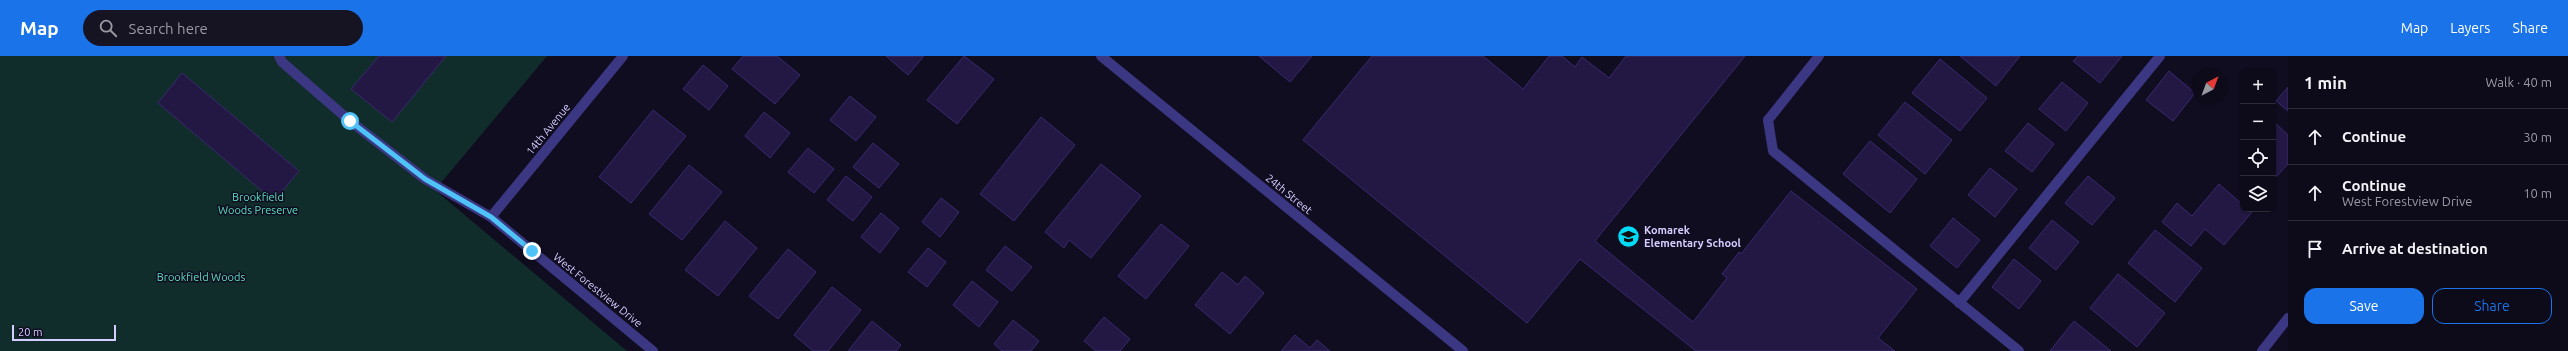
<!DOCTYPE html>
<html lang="en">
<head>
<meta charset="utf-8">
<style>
	:root { --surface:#0d0a19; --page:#161322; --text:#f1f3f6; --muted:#9a9aa2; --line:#2d2b38; --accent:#1a73e8 }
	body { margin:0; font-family:Ubuntu,sans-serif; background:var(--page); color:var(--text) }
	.controls { position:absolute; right:12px; top:12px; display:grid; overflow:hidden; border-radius:8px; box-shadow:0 1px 3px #0004 }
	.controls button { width:36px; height:36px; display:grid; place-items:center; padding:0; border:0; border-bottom:1px solid var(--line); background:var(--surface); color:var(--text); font:20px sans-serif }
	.compass { position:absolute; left:2192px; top:12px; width:36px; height:36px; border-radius:50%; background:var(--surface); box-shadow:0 1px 3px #0004; rotate:41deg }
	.scale { position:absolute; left:12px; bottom:10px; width:104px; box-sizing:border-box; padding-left:4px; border:2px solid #d4cdff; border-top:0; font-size:11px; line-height:14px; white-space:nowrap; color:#d4cdff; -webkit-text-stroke:3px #110d21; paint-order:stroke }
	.stop { position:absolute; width:12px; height:12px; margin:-9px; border:3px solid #4fc3f7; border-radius:50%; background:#fff }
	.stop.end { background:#4fc3f7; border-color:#fff; box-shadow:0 1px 4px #0008 }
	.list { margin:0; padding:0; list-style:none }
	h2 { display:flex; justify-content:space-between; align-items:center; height:52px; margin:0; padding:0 16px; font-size:17px }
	h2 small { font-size:13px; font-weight:400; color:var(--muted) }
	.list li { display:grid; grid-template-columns:26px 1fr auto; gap:12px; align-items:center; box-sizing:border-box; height:56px; padding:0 16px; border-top:1px solid var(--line) }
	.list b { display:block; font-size:15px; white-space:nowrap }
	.list p { margin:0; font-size:13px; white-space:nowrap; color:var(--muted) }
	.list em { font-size:13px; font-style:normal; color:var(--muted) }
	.actions { display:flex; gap:8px; padding:12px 16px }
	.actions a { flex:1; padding:9px 0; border:1px solid var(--accent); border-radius:12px; text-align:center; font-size:14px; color:var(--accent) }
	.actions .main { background:var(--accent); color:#fff }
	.icon { flex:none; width:22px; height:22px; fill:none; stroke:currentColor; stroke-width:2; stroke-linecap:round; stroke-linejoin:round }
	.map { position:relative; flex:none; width:2288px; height:295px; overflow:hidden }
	header { display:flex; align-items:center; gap:24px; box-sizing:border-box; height:56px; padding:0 20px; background:var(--accent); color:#fff }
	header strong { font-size:19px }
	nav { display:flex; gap:22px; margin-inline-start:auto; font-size:14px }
	.search { width:280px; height:36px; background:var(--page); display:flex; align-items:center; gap:10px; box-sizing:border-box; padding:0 14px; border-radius:22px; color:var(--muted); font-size:15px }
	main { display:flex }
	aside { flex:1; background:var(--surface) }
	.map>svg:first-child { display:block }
	.green { fill:#102c2b }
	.building { fill:#221843; stroke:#392a6f }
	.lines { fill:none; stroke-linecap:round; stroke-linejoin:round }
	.service { stroke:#3b3782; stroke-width:10 }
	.minor { stroke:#3b3782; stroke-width:10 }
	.route { stroke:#4fc3f7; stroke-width:5 }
	.labels { text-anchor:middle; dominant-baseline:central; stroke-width:3; stroke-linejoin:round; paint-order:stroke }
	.street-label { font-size:11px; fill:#d4cdff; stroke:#110d21 }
	.park-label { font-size:11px; fill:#57e1c1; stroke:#110d21 }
	.poi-label { font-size:11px; font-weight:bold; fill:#d4cdff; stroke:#110d21; text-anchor:start }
</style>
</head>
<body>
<header>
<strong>Map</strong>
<div class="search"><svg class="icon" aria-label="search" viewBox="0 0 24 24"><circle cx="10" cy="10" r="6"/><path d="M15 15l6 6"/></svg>Search here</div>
<nav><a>Map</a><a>Layers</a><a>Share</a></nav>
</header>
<main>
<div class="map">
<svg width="2288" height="295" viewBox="0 0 2288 295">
	<rect width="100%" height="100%" fill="#110d21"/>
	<path class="green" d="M0,0H547L435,134L627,295H0Z"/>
	<path class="building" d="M379,0H446L392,66L351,33Z
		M743,0H777L800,19L775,48L732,13Z
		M886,0H923V1L908,19Z
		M964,0L994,23L957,68L927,44Z
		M1259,0H1312L1290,26Z
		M1372,0H1483L1523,33L1549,0H1562L1575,11L1582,1L1609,22L1626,0H1745L1595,185L1693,266L1727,222L1722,218L1739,196L1741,198L1791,135L1917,233L1878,282L1895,295H1696L1580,203L1527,267L1303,84Z
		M1960,0H2020L1996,30Z
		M2078,0H2122L2100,27L2073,5Z
		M1940,3L1987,42L1960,75L1912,37Z
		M703,9L728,30L709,54L683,33Z
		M2169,15L2195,37L2173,65L2146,44Z
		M182,17L299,115L274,145L158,47Z
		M2062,26L2088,47L2066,75L2039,53Z
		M2288,31V55L2276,45Z
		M850,40L876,61L856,85L830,64Z
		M1905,46L1952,84L1925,118L1878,79Z
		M653,54L686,80L631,147L599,121Z
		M764,56L790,77L770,102L745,80Z
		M1041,61L1075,89L1014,165L980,138Z
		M2273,65L2288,79V108L2275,122L2273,120Z
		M2028,67L2054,88L2032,116L2005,95Z
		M1870,85L1917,123L1890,157L1843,118Z
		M873,87L899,108L879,132L853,111Z
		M808,92L834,113L814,137L788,116Z
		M1101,108L1141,140L1091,202L1069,184L1064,192L1045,176Z
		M689,109L722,136L682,184L649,158Z
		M1990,112L2017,133L1995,161L1968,139Z
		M846,120L872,141L853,165L827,144Z
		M2088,120L2115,142L2092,169L2065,147Z
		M2219,128L2243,149V153L2252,156L2224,189L2205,173L2191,190L2162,166L2177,147L2192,160Z
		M941,142L959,156L940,181L922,166Z
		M881,157L899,172L880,197L861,181Z
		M1953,162L1980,184L1957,212L1930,190Z
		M2052,164L2079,186L2056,214L2029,192Z
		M725,165L757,192L718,240L685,214Z
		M1161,168L1189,190L1146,243L1118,220Z
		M2155,174L2202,212L2175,246L2128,207Z
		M1005,190L1032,211L1012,235L986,214Z
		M928,192L946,206L927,231L908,216Z
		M788,193L816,216L778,263L749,240Z
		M2014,203L2041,225L2019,253L1992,231Z
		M1222,216L1238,229L1245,220L1264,237L1230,278L1195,249Z
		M2118,218L2165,257L2137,291L2090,252Z
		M972,225L998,246L979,271L953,249Z
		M832,231L861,254L828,295H813L794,279Z
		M1104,261L1130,283L1120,295H1096L1084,285Z
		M1013,264L1039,285L1031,295H1002L994,288Z
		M872,265L901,289L896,295H848Z
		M2074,265L2111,295H2050Z
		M1295,279L1310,292L1317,284L1330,295H1281Z"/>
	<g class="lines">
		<path class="service" d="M279,0L282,6L350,65L425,123L491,161
			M1768,64L1773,95L2019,295
			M1959,247L2160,0"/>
		<path class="minor" d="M623,0L491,161L653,295
			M1101,0L1463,295
			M1768,64L1819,0
			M2262,295L2288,262"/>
	</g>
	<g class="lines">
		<path class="route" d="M350,65L425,123L491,161L532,195"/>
	</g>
	<defs>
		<symbol id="school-disc" viewBox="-11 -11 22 22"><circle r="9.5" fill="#00dcf8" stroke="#110d21"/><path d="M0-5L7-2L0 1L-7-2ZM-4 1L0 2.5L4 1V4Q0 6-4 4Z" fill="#111"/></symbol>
	</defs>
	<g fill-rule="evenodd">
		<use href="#school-disc" x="1616" y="168" width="25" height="25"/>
	</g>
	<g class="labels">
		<g class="street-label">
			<text transform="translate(548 73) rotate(-51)">14th Avenue</text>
			<text transform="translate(1289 138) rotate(39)">24th Street</text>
			<text transform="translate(598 234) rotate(39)">West Forestview Drive</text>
		</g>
		<g class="park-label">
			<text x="258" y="141">Brookfield<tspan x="258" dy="13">Woods Preserve</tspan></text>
			<text x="201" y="221">Brookfield Woods</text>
		</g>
		<g class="poi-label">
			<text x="1644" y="174">Komarek<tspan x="1644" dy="13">Elementary School</tspan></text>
		</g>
	</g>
</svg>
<div class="controls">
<button>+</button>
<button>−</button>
<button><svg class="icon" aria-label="locate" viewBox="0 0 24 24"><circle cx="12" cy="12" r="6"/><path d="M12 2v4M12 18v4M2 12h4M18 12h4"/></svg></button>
<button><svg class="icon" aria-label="layers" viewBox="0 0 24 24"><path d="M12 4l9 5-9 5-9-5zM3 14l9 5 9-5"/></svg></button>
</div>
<svg class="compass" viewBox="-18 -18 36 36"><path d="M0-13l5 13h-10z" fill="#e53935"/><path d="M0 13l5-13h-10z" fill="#9a9aa2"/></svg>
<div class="scale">20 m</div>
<div class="stop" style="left:350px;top:65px"></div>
<div class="stop end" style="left:532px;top:195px"></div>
</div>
<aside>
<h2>1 min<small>Walk · 40 m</small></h2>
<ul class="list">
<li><svg class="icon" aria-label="ahead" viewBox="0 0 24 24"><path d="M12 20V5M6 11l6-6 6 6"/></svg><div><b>Continue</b></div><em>30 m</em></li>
<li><svg class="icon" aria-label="ahead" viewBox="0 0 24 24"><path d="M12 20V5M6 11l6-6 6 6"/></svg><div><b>Continue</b><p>West Forestview Drive</p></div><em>10 m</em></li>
<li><svg class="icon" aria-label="arrive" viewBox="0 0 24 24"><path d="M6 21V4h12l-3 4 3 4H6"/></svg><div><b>Arrive at destination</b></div></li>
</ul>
<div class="actions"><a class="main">Save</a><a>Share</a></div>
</aside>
</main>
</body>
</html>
